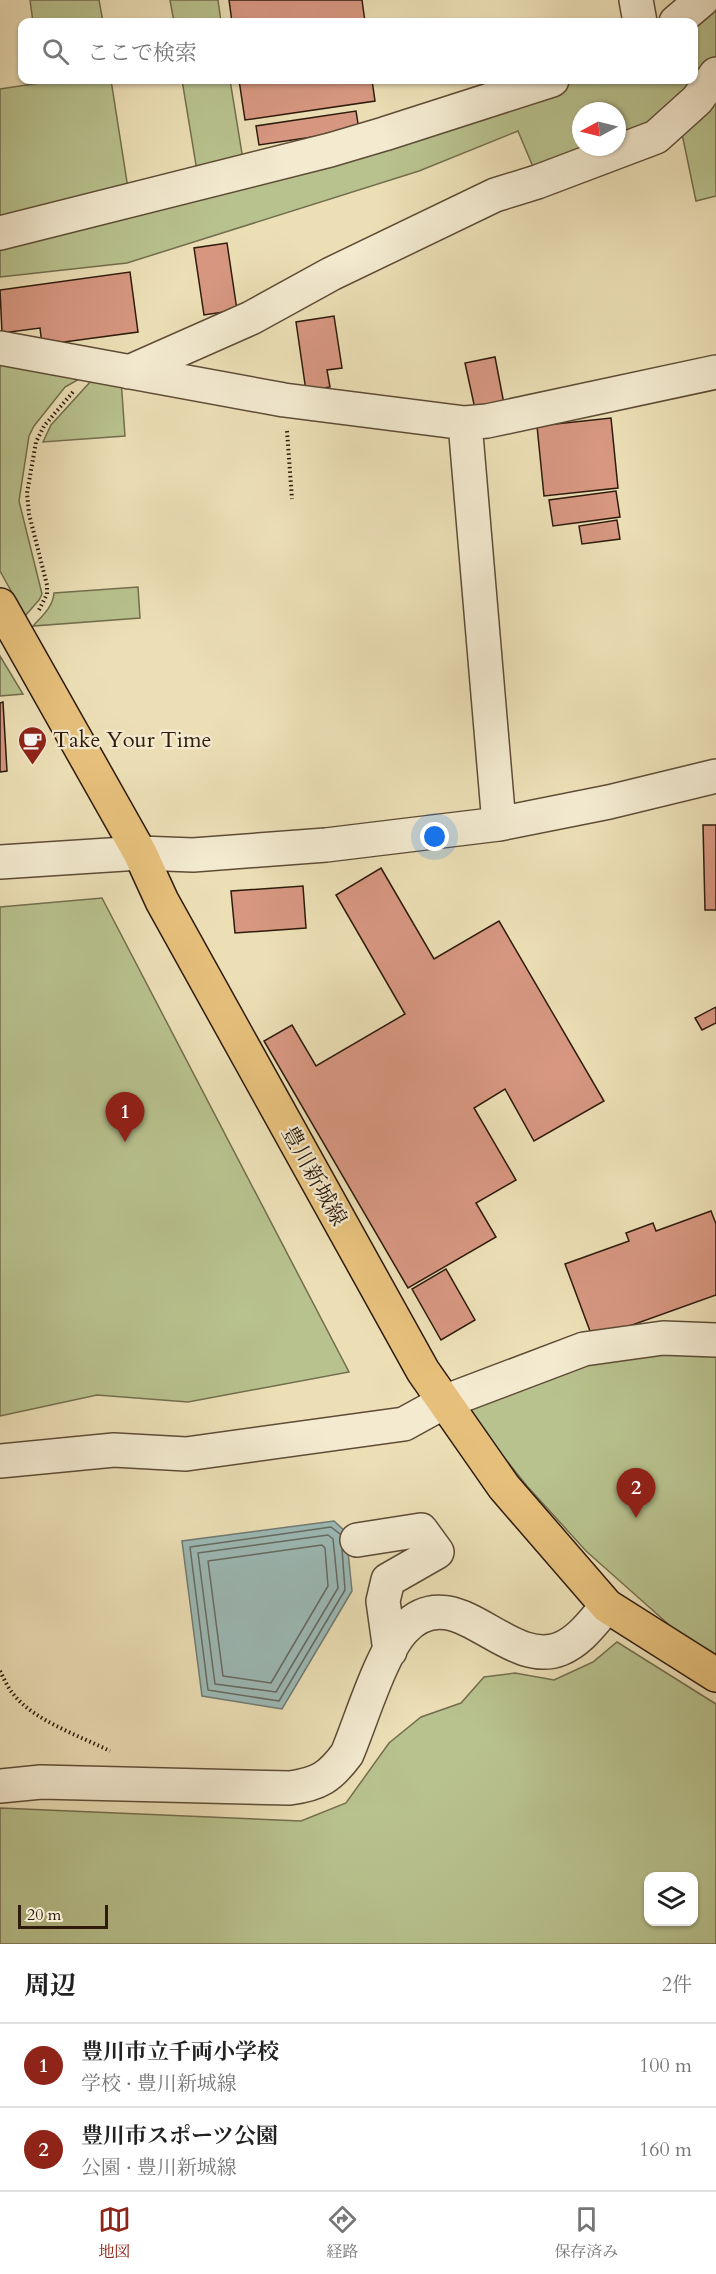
<!DOCTYPE html>
<html lang="ja">
<head>
<meta charset="utf-8">
<style>
	:root { --surface:#fff; --page:#f6f6f6; --text:#222; --muted:#767676; --line:#e0e0e0; --accent:#8f2418 }
	body { margin:0; font-family:Cardo,"Noto Serif JP",serif; background:var(--page); color:var(--text) }
	.controls { position:absolute; right:18px; bottom:18px; display:grid; overflow:hidden; border-radius:12px; box-shadow:0 2px 4px #0004 }
	.controls button { width:54px; height:54px; display:grid; place-items:center; padding:0; border:0; border-bottom:2px solid var(--line); background:var(--surface); color:var(--text); font:30px sans-serif }
	.compass { position:absolute; left:572px; top:102px; width:54px; height:54px; border-radius:50%; background:var(--surface); box-shadow:0 2px 4px #0004; rotate:263deg }
	.scale { position:absolute; left:18px; bottom:15px; width:90px; box-sizing:border-box; padding-left:6px; border:3px solid #2e1b0c; border-top:0; font-size:16px; line-height:21px; white-space:nowrap; color:#2e1b0c; -webkit-text-stroke:4px #f3ead0; paint-order:stroke }
	.you { position:absolute; left:435px; top:837px; width:21px; height:21px; margin:-15px; border:4px solid #fff; border-radius:50%; background:#1a73e8; box-shadow:0 0 0 9px #1a73e833 }
	.badge { display:grid; place-items:center; width:39px; height:39px; border-radius:50%; background:var(--accent); color:#fff; font-size:20px; font-weight:700 }
	.pin { position:absolute; translate:-50% -50px; filter:drop-shadow(0 2px 3px #0008) }
	.pin::after { content:''; position:absolute; top:32px; width:21px; height:18px; background:inherit; clip-path:polygon(0 0,100% 0,50% 100%) }
	.list { margin:0; padding:0; list-style:none }
	h2 { display:flex; justify-content:space-between; align-items:center; height:78px; margin:0; padding:0 24px; font-size:26px }
	h2 small { font-size:20px; font-weight:400; color:var(--muted) }
	.list li { display:grid; grid-template-columns:39px 1fr auto; gap:18px; align-items:center; box-sizing:border-box; height:84px; padding:0 24px; border-top:2px solid var(--line) }
	.list b { display:block; font-size:22px; white-space:nowrap }
	.list p { margin:0; font-size:20px; white-space:nowrap; color:var(--muted) }
	.list em { font-size:20px; font-style:normal; color:var(--muted) }
	.icon { flex:none; width:33px; height:33px; fill:none; stroke:currentColor; stroke-width:2; stroke-linecap:round; stroke-linejoin:round }
	.map { position:relative; flex:none; width:716px; height:1944px; overflow:hidden }
	.search { position:absolute; background:var(--surface); box-shadow:0 2px 4px #0004; left:18px; right:18px; top:18px; height:66px; display:flex; align-items:center; gap:15px; box-sizing:border-box; padding:0 21px; border-radius:12px; color:var(--muted); font-size:22px }
	.sheet { height:246px; background:var(--surface) }
	nav { display:flex; justify-content:space-around; align-items:center; box-sizing:border-box; height:84px; border-top:2px solid var(--line); background:var(--surface); font-size:16px; color:var(--muted) }
	nav a { display:grid; justify-items:center; gap:3px }
	nav .on { color:var(--accent) }
	.map>svg:first-child { display:block }
	.green { fill:#b8c28e; stroke:#736e4d; stroke-width:1.5; fill-rule:evenodd }
	.water { fill:#9cbab7; stroke:#707a73; stroke-width:1.5 }
	.lines { fill:none; stroke-linecap:round; stroke-linejoin:round }
	.shore { stroke:#656a62; stroke-width:1.5 }
	.building { fill:#d79781; stroke:#2e1b0c; stroke-width:1.5 }
	.minor-casing { stroke:#5e4c36; stroke-width:36 }
	.major-casing { stroke:#2e1b0c; stroke-width:36 }
	.path { stroke:#2e1b0c; stroke-width:4; stroke-dasharray:1.5 3; stroke-linecap:butt }
	.minor { stroke:#f3ead0; stroke-width:33 }
	.major { stroke:#e6c07b; stroke-width:33 }
	.labels { text-anchor:middle; dominant-baseline:central; stroke-width:4.5; stroke-linejoin:round; paint-order:stroke }
	.poi-label { font-size:22px; fill:#2e1b0c; stroke:#f3ead0; text-anchor:start }
	.street-label { font-size:22px; fill:#2e1b0c; stroke:#f3ead0 }
</style>
</head>
<body>
<div class="map">
<svg width="716" height="1944" viewBox="0 0 716 1944">
	<rect width="100%" height="100%" fill="#ecdfb6"/>
	<filter id="stains"><feTurbulence type="fractalNoise" baseFrequency=".00333" numOctaves="4"/><feColorMatrix values="0 0 0 0 .2 0 0 0 0 .09 0 0 0 0 .02 0 0 0 .5 -.17"/></filter>
	<radialGradient id="worn" r=".72"><stop offset=".6" stop-color="#630" stop-opacity="0"/><stop offset="1" stop-color="#630" stop-opacity=".3"/></radialGradient>
	<path class="green" d="M30,0H99L103,22H33Z
		M170,0H218L221,22H174Z
		M716,0V59L690,93L617,145V111H581V147H611L536,174L518,131L419,171L127,263L0,277V243L531,90L582,80H694V22Z
		M59,80H111L129,195L0,227V89Z
		M182,80H230L244,166L198,177Z
		M716,86V196L696,201L681,129Z
		M0,355L88,374L65,387L34,426L29,436L19,501L42,594L39,600L25,616L0,571Z
		M121,379L125,436L43,442L51,425L91,381Z
		M138,587L140,618L33,626C42,616 53,607 54,593Z
		M0,656L23,694L0,696Z
		M102,898L349,1372L188,1402L97,1395L0,1416V907Z
		M716,1350V1654L676,1631L586,1551L527,1486L464,1408L583,1360Z
		M617,1642L716,1704V1944H0V1808L301,1821L346,1803L389,1743L421,1717L461,1703L484,1677L515,1673L554,1680L593,1662ZM648,1876H694V1922H648Z"/>
	<path class="water" d="M334,1521L346,1532L352,1591L282,1709L202,1696L182,1541Z"/>
	<g class="lines">
		<path class="shore" d="M340,1534L331,1527L190,1547L208,1690L279,1701L345,1590L342,1549
			M328,1535L333,1539L338,1588L276,1692L215,1684L198,1553Z
			M322,1545L325,1548L328,1586L271,1683L223,1676L208,1561Z"/>
	</g>
	<path class="building" d="M229,0H362L365,22H232Z
		M239,80H372L375,101L245,120Z
		M356,111L359,130L259,145L256,126Z
		M227,243L237,310L204,315L194,248Z
		M130,272L138,332L42,345L40,328L2,333L0,290Z
		M334,316L342,368L327,370L330,387L306,391L296,322Z
		M495,357L504,404L475,409L465,363Z
		M611,418L618,488L544,496L537,426Z
		M616,491L620,517L553,526L549,500Z
		M617,520L620,539L582,544L579,526Z
		M3,702L7,771L0,772V703Z
		M703,825H716V910H705Z
		M381,868L434,959L499,921L604,1101L534,1141L505,1089L474,1108L516,1180L476,1203L496,1237L408,1288L264,1041L292,1025L316,1066L405,1014L336,895Z
		M303,886L306,928L235,933L231,891Z
		M716,1007V1023L702,1030L695,1018Z
		M711,1211L716,1224V1295L593,1339L565,1264L629,1241L626,1233L653,1223L656,1231Z
		M446,1269L475,1320L441,1340L412,1289Z"/>
	<g class="lines">
		<defs>
			<path id="minor" d="M636,0L640,22
				M676,22L702,0
				M0,233L330,150L384,134L552,80
				M0,348L284,400L465,423L487,421L716,372
				M129,372L251,318L331,274L495,195L537,182L656,137L697,100L716,74
				M465,423L499,824
				M0,862L140,853L193,855L326,845L499,824L609,802L716,776
				M0,1461L114,1450L186,1454L404,1424L444,1402L584,1349L663,1338L716,1340
				M357,1540L421,1530L437,1552L388,1580L383,1601L390,1651
				M0,1786L41,1782L290,1788C319,1784 330,1777 347,1754C361,1721 381,1653 404,1629C455,1575 506,1670 560,1649C580,1641 593,1622 607,1606"/>
			<path id="major" d="M0,605L140,853L162,901L423,1371L504,1487L607,1606L716,1675"/>
		</defs>
		<use href="#minor" class="minor-casing"/>
		<use href="#major" class="major-casing"/>
		<path class="path" d="M287,431L292,499
			M39,610L47,594V585L29,514L27,493L36,442L44,426L73,392
			M0,1671C4,1679 8,1688 14,1695C35,1721 80,1736 110,1751"/>
		<use href="#minor" class="minor"/>
		<use href="#major" class="major"/>
	</g>
	<defs>
		<symbol id="cafe-pin" viewBox="-11 -11 22 30"><path d="M0 17L-7.5 6A9.5 9.5 0 1 1 7.5 6Z" fill="#8f2418" stroke="#f3ead0"/><path d="M-5.5-4.5H6V0H3Q3 3.5 0 3.5H-2.5Q-5.5 3.5-5.5 0ZM3-3.2v2h1.7v-2ZM-6 4.5H4V6H-6Z" fill="#fff"/></symbol>
	</defs>
	<g fill-rule="evenodd">
		<use href="#cafe-pin" x="16" y="724" width="33" height="45"/>
	</g>
	<g class="labels">
		<g class="poi-label">
			<text x="53" y="740">Take Your Time</text>
		</g>
		<g class="street-label">
			<text transform="translate(314 1176) rotate(61)">豊川新城線</text>
		</g>
	</g>
	<rect width="100%" height="100%" filter="url(#stains)"/>
	<rect width="100%" height="100%" fill="url(#worn)"/>
</svg>
<div class="controls">
<button><svg class="icon" aria-label="layers" viewBox="0 0 24 24"><path d="M12 4l9 5-9 5-9-5zM3 14l9 5 9-5"/></svg></button>
</div>
<svg class="compass" viewBox="-18 -18 36 36"><path d="M0-13l5 13h-10z" fill="#e53935"/><path d="M0 13l5-13h-10z" fill="#767676"/></svg>
<div class="scale">20 m</div>
<div class="you"></div>
<div class="pin badge" style="left:125px;top:1142px">1</div>
<div class="pin badge" style="left:636px;top:1518px">2</div>
<div class="search"><svg class="icon" aria-label="search" viewBox="0 0 24 24"><circle cx="10" cy="10" r="6"/><path d="M15 15l6 6"/></svg>ここで検索</div>
</div>
<section class="sheet">
<h2>周辺<small>2件</small></h2>
<ul class="list">
<li><span class="badge">1</span><div><b>豊川市立千両小学校</b><p>学校 · 豊川新城線</p></div><em>100 m</em></li>
<li><span class="badge">2</span><div><b>豊川市スポーツ公園</b><p>公園 · 豊川新城線</p></div><em>160 m</em></li>
</ul>
</section>
<nav>
<a class="on"><svg class="icon" aria-label="map" viewBox="0 0 24 24"><path d="M3 6l6-2 6 2 6-2v14l-6 2-6-2-6 2zM9 4v14M15 6v14"/></svg>地図</a>
<a><svg class="icon" aria-label="directions" viewBox="0 0 24 24"><path d="M12 3l9 9-9 9-9-9zM9 14v-3h6M13 9l2 2-2 2"/></svg>経路</a>
<a><svg class="icon" aria-label="saved" viewBox="0 0 24 24"><path d="M7 4h10v16l-5-4-5 4z"/></svg>保存済み</a>
</nav>
</body>
</html>
